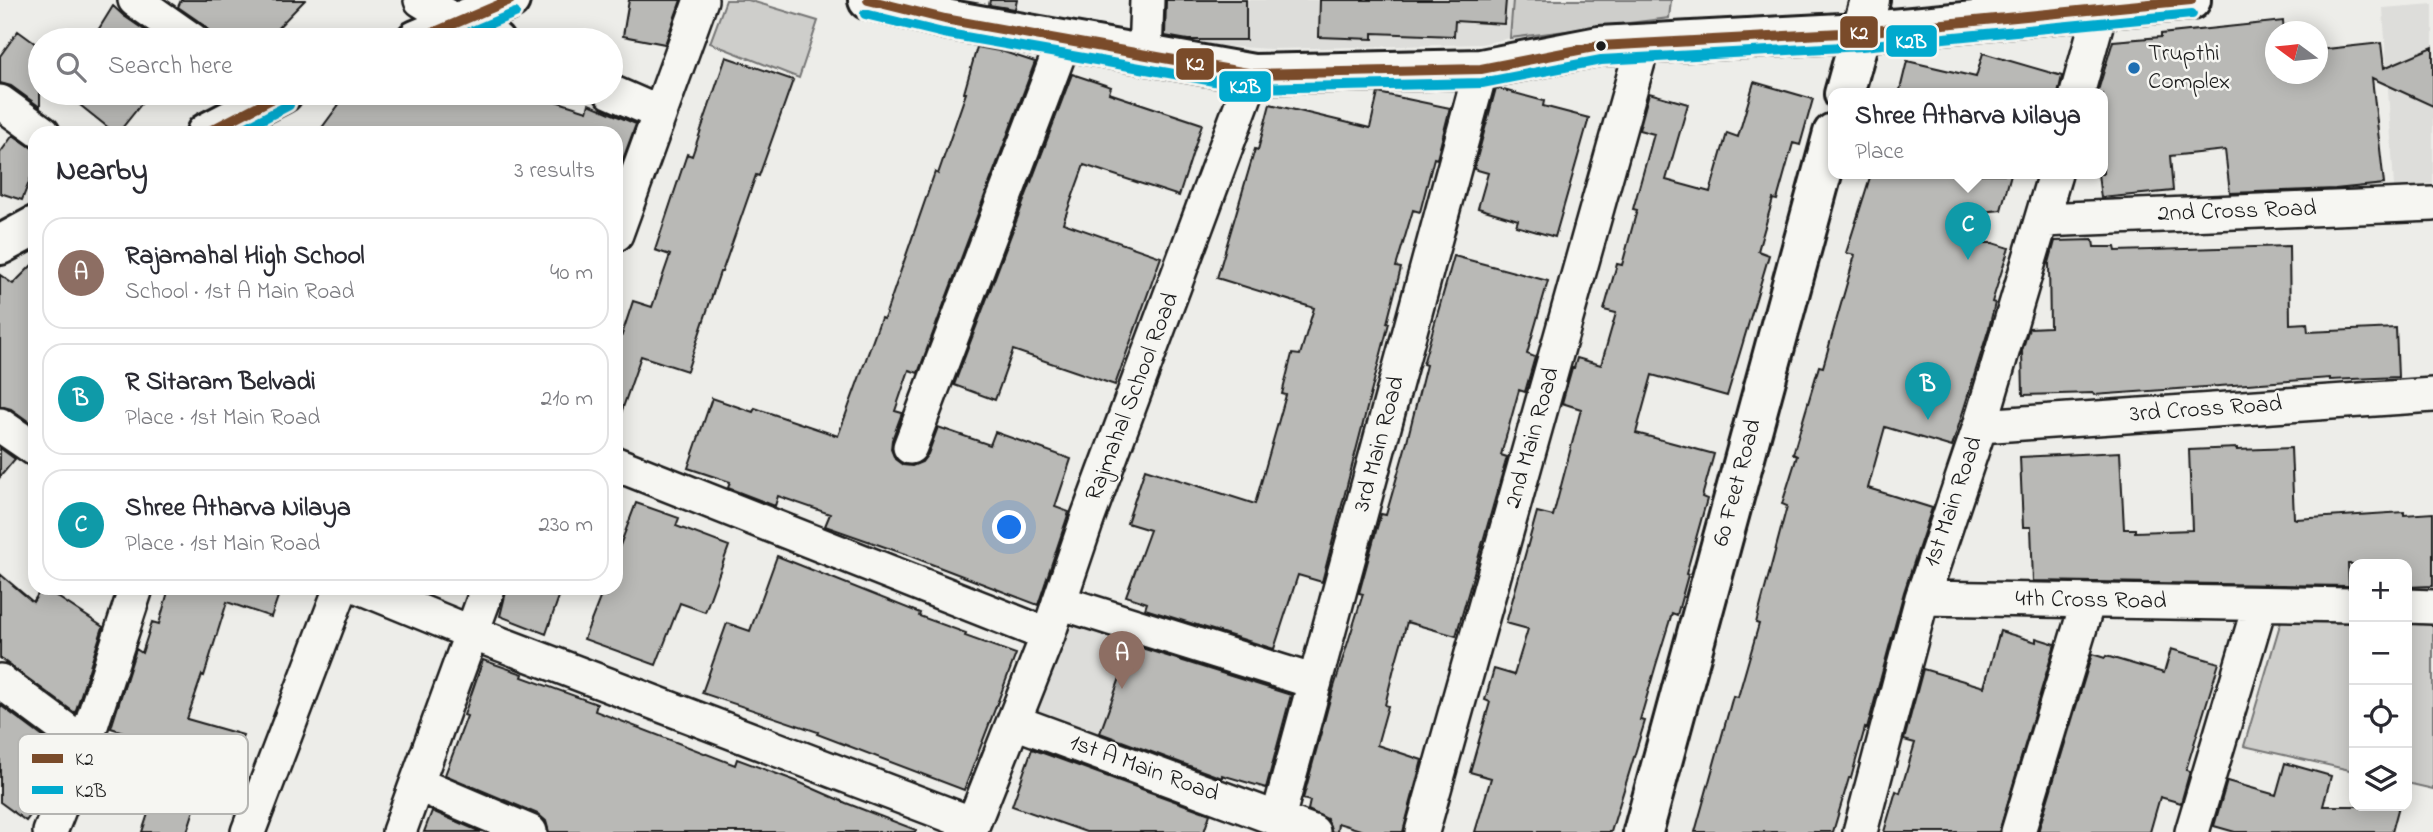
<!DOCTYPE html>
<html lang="en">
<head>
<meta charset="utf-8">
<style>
	:root { --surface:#fff; --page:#f7f7f7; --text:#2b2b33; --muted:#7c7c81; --line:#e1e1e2; --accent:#db2777 }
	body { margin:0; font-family:"Indie Flower",sans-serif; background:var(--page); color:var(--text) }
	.controls { position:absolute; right:21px; bottom:21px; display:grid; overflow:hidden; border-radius:14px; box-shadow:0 4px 18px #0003 }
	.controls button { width:63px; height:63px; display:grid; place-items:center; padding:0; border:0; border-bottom:2px solid var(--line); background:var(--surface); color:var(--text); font:35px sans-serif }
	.compass { position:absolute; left:2265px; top:21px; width:63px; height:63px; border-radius:50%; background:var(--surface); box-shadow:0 4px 18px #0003; rotate:285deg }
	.you { position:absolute; left:1010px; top:528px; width:24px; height:24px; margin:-18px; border:5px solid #fff; border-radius:50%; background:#1a73e8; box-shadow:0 0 0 10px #1a73e833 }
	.badge { display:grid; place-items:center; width:46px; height:46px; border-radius:50%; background:var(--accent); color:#fff; font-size:23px; font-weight:700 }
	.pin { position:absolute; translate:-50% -58px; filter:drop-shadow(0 2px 4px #0008) }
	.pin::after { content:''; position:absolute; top:37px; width:24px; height:21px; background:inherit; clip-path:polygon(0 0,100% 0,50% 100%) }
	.popup { position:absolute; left:1828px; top:88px; width:280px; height:91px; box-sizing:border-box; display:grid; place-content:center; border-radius:14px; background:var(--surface); filter:drop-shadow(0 2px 5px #0005); font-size:23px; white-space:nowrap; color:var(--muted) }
	.popup b { font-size:26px; color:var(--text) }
	.popup::after { content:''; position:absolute; left:50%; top:100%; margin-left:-14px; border:14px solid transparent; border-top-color:var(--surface) }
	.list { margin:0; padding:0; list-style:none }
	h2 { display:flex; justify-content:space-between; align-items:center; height:91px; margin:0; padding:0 28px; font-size:30px }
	h2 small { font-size:23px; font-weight:400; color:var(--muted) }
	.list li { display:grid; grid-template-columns:46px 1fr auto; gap:21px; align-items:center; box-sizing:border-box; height:112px; margin:0 14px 14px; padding:0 14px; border:2px solid var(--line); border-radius:21px }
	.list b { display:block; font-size:26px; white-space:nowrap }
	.list p { margin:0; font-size:23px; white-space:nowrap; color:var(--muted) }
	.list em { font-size:23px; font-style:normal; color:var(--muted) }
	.icon { flex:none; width:38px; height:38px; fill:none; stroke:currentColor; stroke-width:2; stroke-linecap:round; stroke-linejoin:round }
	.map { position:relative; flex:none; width:2433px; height:832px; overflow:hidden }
	.search { position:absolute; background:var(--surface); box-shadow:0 4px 18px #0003; left:28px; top:28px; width:595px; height:77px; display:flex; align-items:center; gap:18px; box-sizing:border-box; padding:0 24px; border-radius:38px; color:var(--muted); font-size:26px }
	.panel { position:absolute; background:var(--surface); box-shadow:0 4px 18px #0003; left:28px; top:126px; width:595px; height:469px; border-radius:21px }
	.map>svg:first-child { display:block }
	.built { fill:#ddddda }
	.green { fill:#cececb; stroke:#757574; stroke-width:2 }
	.building { fill:#b9b9b6; stroke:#1c1c1c; stroke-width:2 }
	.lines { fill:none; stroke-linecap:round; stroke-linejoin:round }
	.street-casing { stroke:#1c1c1c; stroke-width:38 }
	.secondary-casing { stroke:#1c1c1c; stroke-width:44 }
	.street { stroke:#f6f6f2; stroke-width:33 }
	.secondary { stroke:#f6f6f2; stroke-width:38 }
	.bus-1-casing { stroke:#f6f6f2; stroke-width:16 }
	.bus-2-casing { stroke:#f6f6f2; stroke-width:16 }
	.bus-1 { stroke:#7a4b2a; stroke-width:10 }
	.bus-2 { stroke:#00a9ce; stroke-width:10 }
	.bus-dot { fill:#1c1c1c; stroke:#f6f6f2; stroke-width:2.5 }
	.poi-dot { fill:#1f6fb2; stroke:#f6f6f2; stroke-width:2.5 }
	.labels { text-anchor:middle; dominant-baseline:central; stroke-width:5; stroke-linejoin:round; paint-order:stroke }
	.poi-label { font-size:24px; fill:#1c1c1c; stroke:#f6f6f2; text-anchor:start }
	.street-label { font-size:24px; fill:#1c1c1c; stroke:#f6f6f2 }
	.key { fill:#f6f6f2; stroke:#b5b5b2; stroke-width:2 }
	.key-label { font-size:19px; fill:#1c1c1c }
	.line-badge { stroke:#f6f6f2; stroke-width:2.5 }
	.badge-label { font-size:19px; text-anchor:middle; font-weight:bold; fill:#fff }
</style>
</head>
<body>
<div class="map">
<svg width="2433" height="832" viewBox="0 0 2433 832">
	<rect width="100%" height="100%" fill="#edede9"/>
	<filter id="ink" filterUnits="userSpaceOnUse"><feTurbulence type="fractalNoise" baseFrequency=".0143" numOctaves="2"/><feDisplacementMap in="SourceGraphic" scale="14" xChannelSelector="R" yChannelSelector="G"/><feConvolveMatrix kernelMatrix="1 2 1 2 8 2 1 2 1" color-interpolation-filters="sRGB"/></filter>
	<g filter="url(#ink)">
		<path class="built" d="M1156,0H1513L1510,38L1481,44L1271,49L1155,42Z
			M2433,4V184L2394,187L2383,8Z
			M1071,612L1211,661L1173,766L1034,716Z"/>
		<path class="green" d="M726,0H748L818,21L799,78L710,43Z
			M1513,0H1671L1669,18L1510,38Z
			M2284,611L2354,615V771L2244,746Z
			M2407,618L2433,620V789L2407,783Z"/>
		<path class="building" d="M181,0H305L266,40H211L209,31L204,25L178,7Z
			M629,0H681L665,44L623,36Z
			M990,0H1017L1015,9L989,5Z
			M1166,0H1246V40H1188L1165,36Z
			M1320,0H1506L1504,24L1455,21L1454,36L1373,33V39L1319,37Z
			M113,6L124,16L159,40H92Z
			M2283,21L2284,32H2276V74H2318V50L2381,43L2384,68L2433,47V106L2372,78L2384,184L2335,189L2230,193L2225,150L2170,156L2173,191L2101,198L2098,174H2103V94H2097L2113,41L2161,37V34Z
			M18,31L40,47V107L11,86L0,83V56Z
			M977,47L1004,52L1035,62L918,373L909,370L895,411L902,413L892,440L891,449L895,459L903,465L912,466L922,462L928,454L938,427L990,445L995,432L1071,459L1055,507L1069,512L1038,605L905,554L825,526L830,514L778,496L775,506L728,488L730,482L688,468L712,398L753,412L755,408L838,436L881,318L884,319L935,172L938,174L966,93H964Z
			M1983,53L2062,76L2058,94H1899L1907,61L1976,77Z
			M726,57L793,80L759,176L756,175L722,272H720L687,371L641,356L620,416H616V353L633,301L652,307L670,255L655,250L687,154L692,156Z
			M1072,74L1111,87L1109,93L1202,124L1179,196L1084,165L1063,223L1161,257L1115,385L1013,350L995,400L954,385Z
			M1754,82L1813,99L1800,145L1793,143L1777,200L1773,199L1758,251L1769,255L1727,396L1652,375L1636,433L1714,454L1702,497L1707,499L1686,574L1688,575L1677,615L1672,613L1656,665L1640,720L1645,721L1611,832H1475L1491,778L1470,772L1490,702L1485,700L1494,669L1514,675L1528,629L1506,623L1537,512L1553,516L1566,467L1581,409L1562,403L1572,368H1574L1577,358L1601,365L1616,313L1604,310L1617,264L1622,265L1637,210L1633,209L1654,134L1639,130L1649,93L1688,104L1666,180L1710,192L1727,133L1738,137Z
			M1496,88L1544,101L1543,106L1589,118L1555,237L1516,226L1518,220L1478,208L1488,173L1474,169Z
			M65,93H150L118,133H115Z
			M353,93H530L587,111L589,104L636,124L616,178V133H318L343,99L346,101Z
			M1378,93L1450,108L1437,159L1434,158L1420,212L1413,210L1396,267L1401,268L1387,323H1389L1322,582L1298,575L1274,649L1145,609L1147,603L1126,596L1150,530L1127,523L1145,469L1255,504L1286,395L1282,394L1292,354L1300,355L1314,308L1217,278L1255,149L1258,150L1270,104L1370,128Z
			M13,135L35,150V167L22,200L0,193V153Z
			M1871,174H2011L2001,210L1972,213L1974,243H1993L2009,248L1992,302L1995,303L1989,328L1952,447L1885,427L1868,488L1932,508L1904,592L1867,729L1865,728L1851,778H1849L1833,832H1695L1733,696L1738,697L1759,624L1756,623L1787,506L1782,504L1797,456L1793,454L1819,366L1823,367L1855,255L1846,253Z
			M2093,240L2094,247H2115L2116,251L2289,246L2290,324L2307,323L2308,332L2396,328L2398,377L2330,380V378L2094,395L2093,393L2023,395L2022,351L2029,328L2050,327L2049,263L2055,241Z
			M1454,256L1548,281L1527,354L1535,357L1525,392L1519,390L1501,455L1507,457L1456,636L1407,622L1394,668L1385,705L1388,706L1377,745L1422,760L1403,832H1367L1338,823L1337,832H1332L1327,819L1308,810L1310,801L1303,799L1329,703L1363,594L1359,593L1376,531L1381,514L1386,515L1406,445L1426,365L1423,364Z
			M35,262V426L11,409L0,406V275L13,284Z
			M0,448L15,459L0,477Z
			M2237,448V450L2291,448L2294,518L2296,519L2404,512V515L2433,513V586L2407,587V564H2348L2349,586L2033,581L2031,527H2023L2020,457L2120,452L2124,529H2135V532L2192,530L2189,450Z
			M636,503L679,518L676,526L729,546L705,612L680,603L656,665L584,639L604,588H616V556Z
			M777,556L920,613L919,616L966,633L965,636L1016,654L964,790L817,734L818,732L702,693L727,623L750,631Z
			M0,574L33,602L42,588H44L103,627L75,713L0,658Z
			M169,588H281L271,617L227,602L204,676L202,675L187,719L243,735L234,766L210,760L187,832H142L170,747L111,728L136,649L142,653L152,622L159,624Z
			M507,588H562L546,634L500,616Z
			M2000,631L2036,642V638L2055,644L1999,832H1884L1896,791L1900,793L1915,743L1904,740L1923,669L1984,687Z
			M1132,645L1291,695L1266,788L1222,775V778L1100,733Z
			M2171,649L2219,663L2186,770L2190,771L2181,803L2160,797L2150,832H2038L2092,654L2105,658L2106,656L2164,673Z
			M483,660L523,674L522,677L597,704L595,711L735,765L737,759L796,781L846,803L916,830L915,832H549L546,821L538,814L445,775L467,716L464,715Z
			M0,705L62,751L42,799L26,821L0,802Z
			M1032,749L1210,814L1204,832H1086L1012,806Z
			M2285,763L2331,776L2323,806H2399L2392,832H2235L2214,826L2227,781L2276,795Z
			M432,811L481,832H424Z"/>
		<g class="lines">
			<defs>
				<path id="street" d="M135,0L192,40
					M421,0L459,23L497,40
					M1145,56L1147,0
					M611,92L659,113
					M2077,94L2103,0
					M0,102L43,133
					M2042,220L2433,204
					M616,234L701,0
					M0,425L35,449
					M1980,426L2433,395
					M910,447L1064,40
					M616,464L1048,635
					M362,588L472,633L973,824L1048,635L1088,517L1253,74
					M1922,598L2354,605
					M1059,602L1315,682
					M2407,606L2433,607
					M0,681L85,744
					M1015,722L1313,832
					M417,784L530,832
					M1278,818L1481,69
					M50,832L85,744L136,588
					M248,832L341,588
					M399,832L488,588
					M1422,832L1643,44
					M1860,832L1922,598L1980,426L2055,174
					M2018,832L2088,601
					M2192,832L2260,604"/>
				<path id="secondary" d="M868,0L945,19L1253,74L1481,69L1599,46L1861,32L2191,0
					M416,40L510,0
					M1844,94L1870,0
					M206,133L283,93
					M0,245L35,226
					M1643,832L1833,133"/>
			</defs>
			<use href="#street" class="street-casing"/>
			<use href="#secondary" class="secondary-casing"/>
			<use href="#street" class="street"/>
			<use href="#secondary" class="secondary"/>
			<defs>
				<path id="bus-1" d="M868,0L945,19L1253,74L1481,69L1599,46L1861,32L2191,0
					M416,40L510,0
					M206,133L283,93"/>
				<path id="bus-2" d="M865,14L943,33L1253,88L1482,83L1601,60L1862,46L2192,14
					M451,40L515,13
					M236,133L289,105"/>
			</defs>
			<use href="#bus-1" class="bus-1-casing"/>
			<use href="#bus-2" class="bus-2-casing"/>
			<use href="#bus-1" class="bus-1"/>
			<use href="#bus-2" class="bus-2"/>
		</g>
	</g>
	<circle class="bus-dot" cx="1601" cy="46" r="6"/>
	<circle class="poi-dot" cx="2134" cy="68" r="7"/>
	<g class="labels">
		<g class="poi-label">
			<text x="2148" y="54">Trupthi<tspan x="2148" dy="28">Complex</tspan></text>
		</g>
		<g class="street-label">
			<text transform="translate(2237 212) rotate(-2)">2nd Cross Road</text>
			<text transform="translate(1133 397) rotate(-69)">Rajmahal School Road</text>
			<text transform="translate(2206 410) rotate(-4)">3rd Cross Road</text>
			<text transform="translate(1533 438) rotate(-74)">2nd Main Road</text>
			<text transform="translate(1380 444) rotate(-75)">3rd Main Road</text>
			<text transform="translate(1738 483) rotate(-75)">60 Feet Road</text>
			<text transform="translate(1954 502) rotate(-71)">1st Main Road</text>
			<text transform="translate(2091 601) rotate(1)">4th Cross Road</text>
			<text transform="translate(1144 769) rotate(20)">1st A Main Road</text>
		</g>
	</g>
	<rect x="18" y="734" width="230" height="80" rx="10" class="key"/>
	<rect x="32" y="754" width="31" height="9" fill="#7a4b2a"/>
	<rect x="32" y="786" width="31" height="8" fill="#00a9ce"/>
	<g class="key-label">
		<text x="75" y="765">K2</text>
		<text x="75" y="797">K2B</text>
	</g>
	<g class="line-badge">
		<rect x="1839" y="15" width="40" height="34" rx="7" fill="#7a4b2a"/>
		<rect x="1885" y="24" width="53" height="34" rx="7" fill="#00a9ce"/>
		<rect x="1175" y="47" width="40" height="34" rx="7" fill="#7a4b2a"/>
		<rect x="1218" y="70" width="54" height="33" rx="7" fill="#00a9ce"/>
	</g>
	<g class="badge-label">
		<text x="1859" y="39">K2</text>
		<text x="1911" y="48">K2B</text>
		<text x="1195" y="70">K2</text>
		<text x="1245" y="93">K2B</text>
	</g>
</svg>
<div class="controls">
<button>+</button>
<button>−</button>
<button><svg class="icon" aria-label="locate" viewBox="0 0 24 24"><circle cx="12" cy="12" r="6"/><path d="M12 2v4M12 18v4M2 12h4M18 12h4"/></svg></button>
<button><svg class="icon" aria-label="layers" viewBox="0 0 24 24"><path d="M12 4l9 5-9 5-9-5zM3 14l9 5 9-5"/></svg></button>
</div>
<svg class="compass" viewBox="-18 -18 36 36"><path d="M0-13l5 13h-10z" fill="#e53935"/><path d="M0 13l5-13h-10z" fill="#7c7c81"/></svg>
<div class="you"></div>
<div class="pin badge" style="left:1122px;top:689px;background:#8d6e63">A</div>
<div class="pin badge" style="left:1928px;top:420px;background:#0f9aa8">B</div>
<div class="pin badge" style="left:1968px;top:260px;background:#0f9aa8">C</div>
<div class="popup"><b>Shree Atharva Nilaya</b>Place</div>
<div class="search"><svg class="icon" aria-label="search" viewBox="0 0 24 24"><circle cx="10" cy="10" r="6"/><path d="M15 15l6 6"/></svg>Search here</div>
<section class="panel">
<h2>Nearby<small>3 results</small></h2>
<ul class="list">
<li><span class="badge" style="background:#8d6e63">A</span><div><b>Rajamahal High School</b><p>School · 1st A Main Road</p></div><em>40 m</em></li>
<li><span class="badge" style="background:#0f9aa8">B</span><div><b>R Sitaram Belvadi</b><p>Place · 1st Main Road</p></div><em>210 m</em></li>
<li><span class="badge" style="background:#0f9aa8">C</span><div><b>Shree Atharva Nilaya</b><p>Place · 1st Main Road</p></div><em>230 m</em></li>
</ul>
</section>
</div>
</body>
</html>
